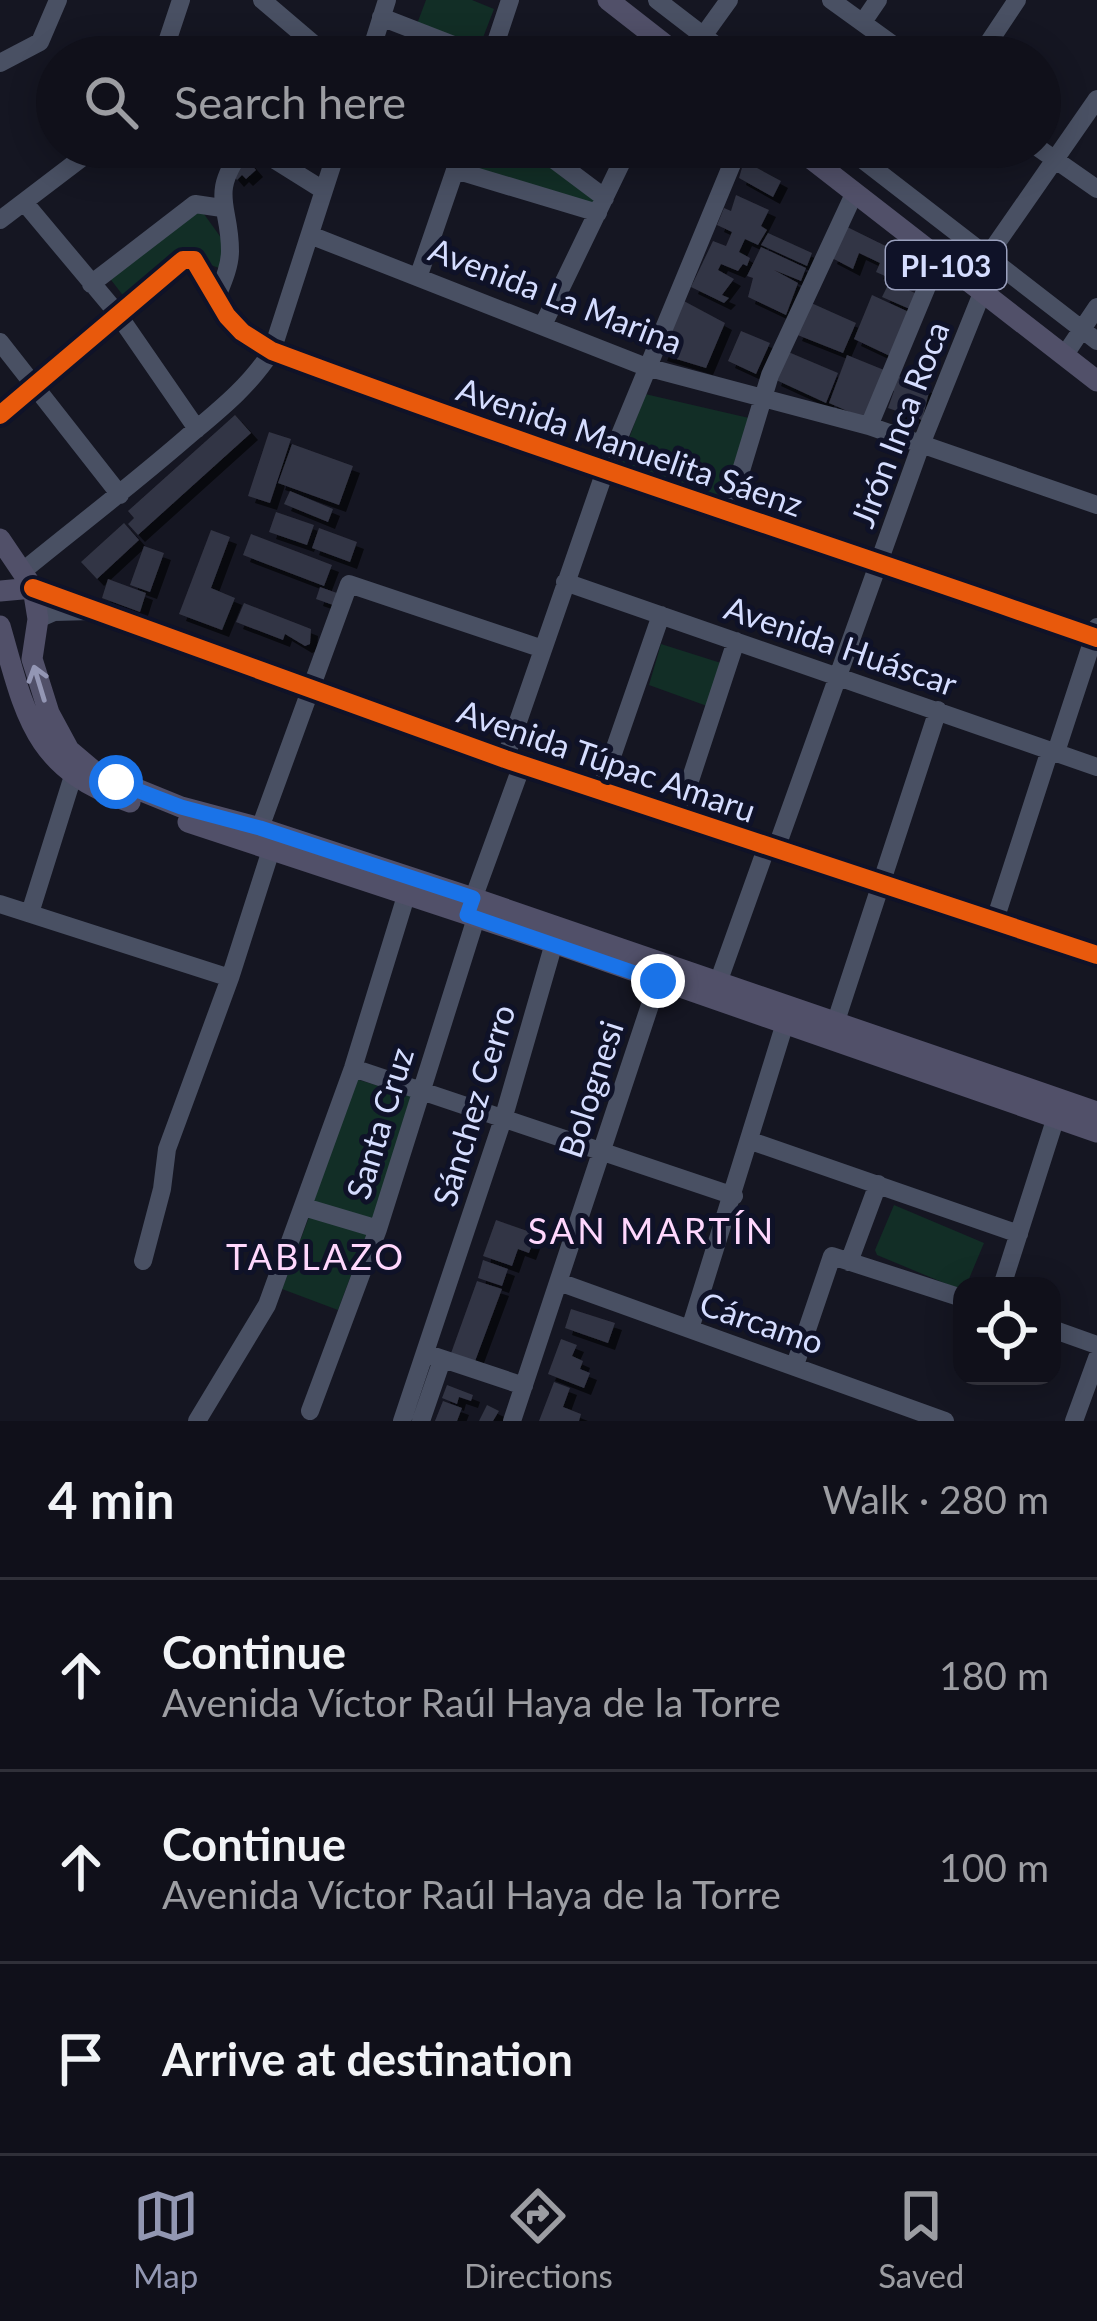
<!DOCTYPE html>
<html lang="en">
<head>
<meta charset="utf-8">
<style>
	:root { --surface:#10101a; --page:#1e1e27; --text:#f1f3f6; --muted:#9c9da2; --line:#303039; --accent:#9297b2 }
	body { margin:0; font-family:Lato,sans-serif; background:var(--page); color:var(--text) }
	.controls { position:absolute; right:36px; bottom:36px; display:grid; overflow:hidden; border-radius:24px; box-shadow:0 6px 30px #0003 }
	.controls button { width:108px; height:108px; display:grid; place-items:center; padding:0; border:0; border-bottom:3px solid var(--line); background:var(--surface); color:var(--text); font:60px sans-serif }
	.stop { position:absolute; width:36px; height:36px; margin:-27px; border:9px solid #1a73e8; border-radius:50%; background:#fff }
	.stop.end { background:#1a73e8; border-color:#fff; box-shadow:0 3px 12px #0008 }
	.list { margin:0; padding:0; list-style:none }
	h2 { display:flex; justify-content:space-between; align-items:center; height:156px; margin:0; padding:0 48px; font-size:51px }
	h2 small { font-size:39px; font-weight:400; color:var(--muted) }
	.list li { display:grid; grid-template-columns:78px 1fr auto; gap:36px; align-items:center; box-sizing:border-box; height:192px; padding:0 48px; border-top:3px solid var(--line) }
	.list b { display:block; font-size:45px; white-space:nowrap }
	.list p { margin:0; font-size:39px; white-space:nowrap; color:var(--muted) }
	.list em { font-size:39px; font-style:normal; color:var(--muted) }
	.icon { flex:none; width:66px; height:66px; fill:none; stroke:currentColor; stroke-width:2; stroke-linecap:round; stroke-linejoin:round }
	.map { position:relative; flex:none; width:1097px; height:1421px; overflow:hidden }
	.search { position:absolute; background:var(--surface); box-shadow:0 6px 30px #0003; left:36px; right:36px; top:36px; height:132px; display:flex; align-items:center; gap:30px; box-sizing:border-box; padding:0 42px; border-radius:66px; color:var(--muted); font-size:45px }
	.sheet { height:732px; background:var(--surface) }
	nav { display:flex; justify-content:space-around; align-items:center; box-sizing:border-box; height:168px; border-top:3px solid var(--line); background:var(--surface); font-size:33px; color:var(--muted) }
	nav a { display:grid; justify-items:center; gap:6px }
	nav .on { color:var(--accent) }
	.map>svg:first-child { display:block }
	.green { fill:#122e26 }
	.building { fill:#333544; filter:url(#shadow) }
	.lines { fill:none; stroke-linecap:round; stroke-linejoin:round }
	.minor { stroke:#495063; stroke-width:18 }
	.major { stroke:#515069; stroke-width:21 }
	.cycleway-casing { stroke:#0f1228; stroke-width:26 }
	.cycleway { stroke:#e8590c; stroke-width:18 }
	.oneway { stroke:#9396b4 }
	.route { stroke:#1a73e8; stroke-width:15 }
	.labels { text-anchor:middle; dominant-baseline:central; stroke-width:10; stroke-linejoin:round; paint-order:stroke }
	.shield { fill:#0f1228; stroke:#9aa0be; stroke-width:3 }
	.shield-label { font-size:30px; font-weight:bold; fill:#d5ddff }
	.street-label { font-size:33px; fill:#d5ddff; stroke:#0f1228 }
	.neighbourhood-label { font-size:36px; letter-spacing:3px; fill:#ffd7fd; stroke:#0f1228 }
</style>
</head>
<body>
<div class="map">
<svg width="1097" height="1421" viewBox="0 0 1097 1421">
	<defs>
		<filter id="shadow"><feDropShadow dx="7" dy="7" stdDeviation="0" flood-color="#0009"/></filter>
	</defs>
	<rect width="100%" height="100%" fill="#151622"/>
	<path class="green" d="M426,0H472L494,9L479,48L417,24Z
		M467,147H530L598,197L593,208L460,167Z
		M189,211L204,214L227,246L219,268L208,264L195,248L190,249L125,298L108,276Z
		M645,394L749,418L723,498L717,499L623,467L621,461Z
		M661,644L721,663L707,706L649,685Z
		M356,1079L412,1096L375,1219L315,1203L312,1199Z
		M894,1205L984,1243L966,1286L961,1290L877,1255L875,1250Z
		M309,1217L367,1233L338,1310L282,1289Z"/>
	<path class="building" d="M244,156L256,170L246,179L242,175L237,180L231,173Z
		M744,161L781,181L773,197L739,178Z
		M736,195L769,210L761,226L767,230L758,245L745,239L739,252L750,258L747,266L743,264L738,271L721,264L718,270L734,279L722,295L729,298L724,303L691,287L713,241L726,246L732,232L717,225L724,208L731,211Z
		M843,225L904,255L892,279L876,272L880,263L859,253L853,269L830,257Z
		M768,233L812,253L807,266L761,245Z
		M761,247L806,268L801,281L774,270L798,283L786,315L748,297L753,278L747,276Z
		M890,281L919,295L912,310L882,297Z
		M872,295L911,313L892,357L854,339Z
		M682,300L725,323L706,368L660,354Z
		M809,302L856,323L843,353L795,334Z
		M741,331L770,343L756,374L728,361Z
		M786,351L838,373L826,403L774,379Z
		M847,355L889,372L870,421L829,403Z
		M893,374L930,388L922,420L888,408L894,391L888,388Z
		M235,415L251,433L138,535L128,524L134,518L128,511Z
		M269,432L291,439L270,503L248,496Z
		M292,444L353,466L339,505L278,483Z
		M290,491L333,509L328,522L284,504Z
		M276,512L314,525L307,545L269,532Z
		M124,523L139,540L97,579L81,562Z
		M319,528L357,542L350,562L312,548Z
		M211,530L230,537L211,588L235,598L222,630L179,614Z
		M251,534L332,565L324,586L243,555Z
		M144,546L164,553L150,592L130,585Z
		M108,579L146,593L140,612L102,598Z
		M320,587L337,593L333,605L316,599Z
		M244,603L311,629L310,644L305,646L285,634L283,640L236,622Z
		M496,1220L536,1234L529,1253L518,1249L512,1266L483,1256Z
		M483,1260L508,1269L502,1286L478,1278Z
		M477,1281L502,1289L474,1364L450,1356Z
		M571,1309L615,1323L608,1343L565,1328Z
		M561,1339L577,1345L572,1356L583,1361L580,1369L590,1373L584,1388L548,1374Z
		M554,1382L570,1388L563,1407L581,1414L579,1421H539Z
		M447,1385L473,1395L471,1401L459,1397L457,1404L442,1398Z
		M443,1401L462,1408L457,1421H435Z
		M487,1405L499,1411L493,1421H479Z"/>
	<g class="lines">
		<path class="minor" d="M262,0L329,57
			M657,0L731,57
			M831,0L910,57
			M381,17L484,57
			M863,22L878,0
			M162,57L181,0
			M369,57L387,0
			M491,57L510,0
			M688,57L729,0
			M979,57L1017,0
			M0,63L40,42L58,0
			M254,147L323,190
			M537,147L605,198
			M846,147L1097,341
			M1037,147L1097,189
			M455,170L598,213
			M24,202L117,313L197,429
			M0,220L96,147
			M310,235L646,367L869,426L1097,505
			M419,275L463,147
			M969,283L1097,99
			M91,284L195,204L222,208
			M216,299C222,284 230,267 230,251C230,203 208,196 244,147
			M543,325L629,147
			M0,342L120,495
			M1064,356L1097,307
			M0,415L183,260H194L227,316L242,332L272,351C545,453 822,542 1097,638
			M869,426L938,260
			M729,510L770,375L854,194
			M24,570C78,526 133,484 186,438C218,411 249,387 272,351L338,147
			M565,582L1097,767
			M33,588L505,759L1097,955
			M38,619L54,612L92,611
			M1056,752L1097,627
			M505,759L605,471L739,147
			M600,791L661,615
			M678,817L736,641
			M260,828L349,584L540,648
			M776,849L922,442L982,293
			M0,904L230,978
			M469,910L522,765
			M30,913L73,776
			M994,923L1050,750
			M719,980L767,846
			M836,1021L938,710
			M353,1068L734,1196
			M751,1141L1019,1234
			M304,1207L378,1229
			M143,1261L162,1189L167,1149L230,978L271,850
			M849,1262L878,1184
			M559,1282L945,1421
			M1002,1286L1056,1117
			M690,1329L785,1023
			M1052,1329L1097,1345
			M425,1353L524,1386
			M795,1365L832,1256L962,1298
			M310,1411L378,1229L476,918
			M197,1421L267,1305L353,1068L406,896
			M402,1421L504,1116L554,943
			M421,1421L442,1360
			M512,1421L658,981
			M1074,1421L1097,1358"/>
		<path class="major" d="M608,0L681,57
			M796,147L1097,381
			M0,539L33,588L38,619L32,659L49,713L69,750L95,772L181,807L260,828L473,898L1097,1112
			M0,591L33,588
			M0,626C26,716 33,769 130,802
			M188,822L554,943L1097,1132"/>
		<defs>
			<path id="cycleway" d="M0,415L183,260H194L227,316L242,332L272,351C545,453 822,542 1097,638
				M33,588L505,759L1097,955"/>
		</defs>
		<use href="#cycleway" class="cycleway-casing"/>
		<use href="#cycleway" class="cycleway"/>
	</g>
	<defs><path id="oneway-shaft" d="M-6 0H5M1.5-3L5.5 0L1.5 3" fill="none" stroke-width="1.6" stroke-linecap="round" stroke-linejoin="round" transform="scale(3)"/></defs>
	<use class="oneway" href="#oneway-shaft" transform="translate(39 683) rotate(-107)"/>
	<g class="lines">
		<path class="route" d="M116,782L181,807L260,828L473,898L467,915L658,981"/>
	</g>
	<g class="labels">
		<rect class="shield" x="886" y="241" width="120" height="48" rx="9"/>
		<g class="shield-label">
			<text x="946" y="265">PI-103</text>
		</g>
		<g class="street-label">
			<text transform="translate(556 295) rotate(21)">Avenida La Marina</text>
			<text transform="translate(899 424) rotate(-69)">Jirón Inca Roca</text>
			<text transform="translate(630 446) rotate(19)">Avenida Manuelita Sáenz</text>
			<text transform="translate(841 645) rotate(19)">Avenida Huáscar</text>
			<text transform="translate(607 760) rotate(19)">Avenida Túpac Amaru</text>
			<text transform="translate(590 1089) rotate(-72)">Bolognesi</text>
			<text transform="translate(473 1105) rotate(-73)">Sánchez Cerro</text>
			<text transform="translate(379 1123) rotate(-73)">Santa Cruz</text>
			<text transform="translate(762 1322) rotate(19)">Cárcamo</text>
		</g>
		<g class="neighbourhood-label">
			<text x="652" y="1230">SAN MARTÍN</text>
			<text x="316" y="1256">TABLAZO</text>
		</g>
	</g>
</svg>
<div class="controls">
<button><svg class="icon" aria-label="locate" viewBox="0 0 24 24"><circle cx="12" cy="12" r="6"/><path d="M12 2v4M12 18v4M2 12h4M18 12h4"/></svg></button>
</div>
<div class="stop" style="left:116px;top:782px"></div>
<div class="stop end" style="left:658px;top:981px"></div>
<div class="search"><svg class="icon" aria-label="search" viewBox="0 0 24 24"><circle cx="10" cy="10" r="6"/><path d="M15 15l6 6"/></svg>Search here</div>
</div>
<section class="sheet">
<h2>4 min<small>Walk · 280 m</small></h2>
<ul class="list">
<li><svg class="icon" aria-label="ahead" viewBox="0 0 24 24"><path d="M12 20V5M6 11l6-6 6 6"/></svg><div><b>Continue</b><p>Avenida Víctor Raúl Haya de la Torre</p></div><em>180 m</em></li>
<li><svg class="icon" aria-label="ahead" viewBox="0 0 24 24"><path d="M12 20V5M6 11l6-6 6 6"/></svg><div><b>Continue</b><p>Avenida Víctor Raúl Haya de la Torre</p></div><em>100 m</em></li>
<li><svg class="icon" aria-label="arrive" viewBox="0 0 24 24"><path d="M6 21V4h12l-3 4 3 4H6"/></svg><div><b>Arrive at destination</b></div></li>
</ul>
</section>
<nav>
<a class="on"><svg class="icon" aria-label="map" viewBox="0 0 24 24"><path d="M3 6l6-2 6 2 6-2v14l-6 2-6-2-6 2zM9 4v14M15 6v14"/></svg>Map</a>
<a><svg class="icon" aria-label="directions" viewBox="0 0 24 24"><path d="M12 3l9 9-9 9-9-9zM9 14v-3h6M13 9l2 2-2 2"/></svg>Directions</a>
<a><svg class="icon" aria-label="saved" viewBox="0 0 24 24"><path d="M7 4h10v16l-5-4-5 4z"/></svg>Saved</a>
</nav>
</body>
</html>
